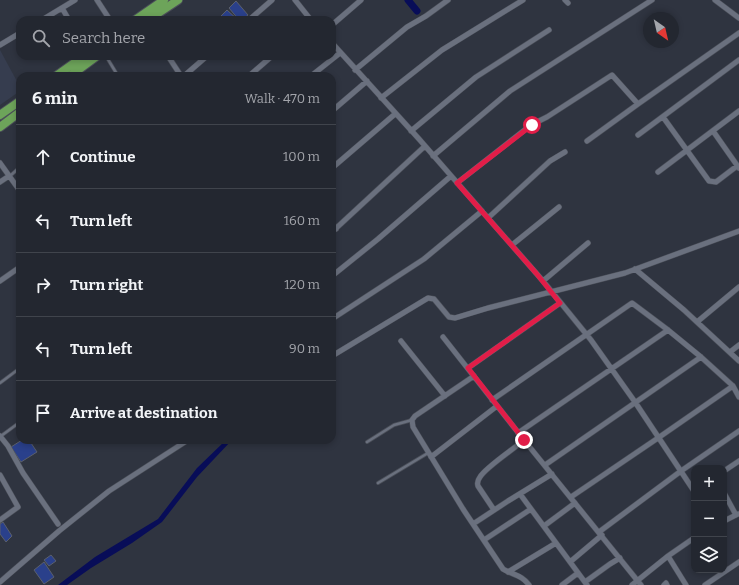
<!DOCTYPE html>
<html lang="en">
<head>
<meta charset="utf-8">
<style>
	:root { --surface:#232730; --page:#2b2f38; --text:#f1f3f6; --muted:#a3a5ab; --line:#40444c }
	body { margin:0; font-family:Bitter,serif; background:var(--page); color:var(--text) }
	.controls { position:absolute; right:12px; bottom:12px; display:grid; overflow:hidden; border-radius:8px; box-shadow:0 2px 6px #0003 }
	.controls button { width:36px; height:36px; display:grid; place-items:center; padding:0; border:0; border-bottom:1px solid var(--line); background:var(--surface); color:var(--text); font:20px sans-serif }
	.compass { position:absolute; left:643px; top:12px; width:36px; height:36px; border-radius:50%; background:var(--surface); box-shadow:0 2px 6px #0003; rotate:146deg }
	.stop { position:absolute; width:12px; height:12px; margin:-9px; border:3px solid #e11d48; border-radius:50%; background:#fff }
	.stop.end { background:#e11d48; border-color:#fff; box-shadow:0 1px 4px #0008 }
	.list { margin:0; padding:0; list-style:none }
	h2 { display:flex; justify-content:space-between; align-items:center; height:52px; margin:0; padding:0 16px; font-size:17px }
	h2 small { font-size:13px; font-weight:400; color:var(--muted) }
	.list li { display:grid; grid-template-columns:26px 1fr auto; gap:12px; align-items:center; box-sizing:border-box; height:64px; padding:0 16px; border-top:1px solid var(--line) }
	.list b { display:block; font-size:15px; white-space:nowrap }
	.list em { font-size:13px; font-style:normal; color:var(--muted) }
	.icon { flex:none; width:22px; height:22px; fill:none; stroke:currentColor; stroke-width:2; stroke-linecap:round; stroke-linejoin:round }
	.map { position:relative; flex:none; width:739px; height:585px; overflow:hidden }
	.search { position:absolute; background:var(--surface); box-shadow:0 2px 6px #0003; left:16px; top:16px; width:320px; height:44px; display:flex; align-items:center; gap:10px; box-sizing:border-box; padding:0 14px; border-radius:12px; color:var(--muted); font-size:15px }
	.panel { position:absolute; background:var(--surface); box-shadow:0 2px 6px #0003; left:16px; top:72px; width:320px; height:372px; border-radius:12px }
	.map>svg:first-child { display:block }
	.built { fill:#363d4f }
	.water { fill:#080d58 }
	.lines { fill:none; stroke-linecap:round; stroke-linejoin:round }
	.canal { stroke:#080d58; stroke-width:7 }
	.building { fill:#2a408b; stroke:#5a5f6c }
	.service-casing { stroke:#4b4f59; stroke-width:4 }
	.minor-casing { stroke:#4b4f59; stroke-width:6 }
	.trunk-casing { stroke:#4b4f59; stroke-width:10 }
	.service { stroke:#6a707e; stroke-width:2.5 }
	.minor { stroke:#6a707e; stroke-width:5 }
	.trunk { stroke:#6da45a; stroke-width:8 }
	.route { stroke:#e11d48; stroke-width:5 }
</style>
</head>
<body>
<div class="map">
<svg width="739" height="585" viewBox="0 0 739 585">
	<rect width="100%" height="100%" fill="#2f3440"/>
	<path class="built" d="M0,50L20,87V91L0,105Z"/>
	<path class="water" d="M226,440H232L197,477L162,522L132,543L91,568L67,585H58L95,557L158,519L197,468Z"/>
	<g class="lines">
		<path class="canal" d="M408,0L417,11"/>
	</g>
	<path class="building" d="M236,1L248,15L242,20H239L229,8Z
		M227,10L238,20H223L220,17Z
		M22,440H29L37,452L21,462L11,447Z
		M3,522L12,536L6,542L0,534V524Z
		M51,555L56,561L49,566L44,560Z
		M44,562L54,577L44,584L34,570Z"/>
	<g class="lines">
		<defs>
			<path id="service" d="M106,56L118,76
				M10,176L20,167
				M0,383L20,368
				M1,436L20,422
				M367,442L394,425L412,420
				M378,483L428,453"/>
			<path id="minor" d="M97,0L110,20
				M295,0L311,20
				M565,0L568,3
				M715,0L739,18
				M62,8L69,20
				M42,20L75,0
				M249,20L272,0
				M332,25L361,0
				M332,43L419,139L543,281L591,340L635,402L694,491
				M0,45L20,33
				M168,56L181,76
				M355,70L407,27L426,16L448,0
				M184,76L207,56
				M249,76L272,56
				M311,76L340,53
				M381,98L442,50L523,0
				M332,111L367,81
				M663,117L709,181L716,182L737,166
				M411,131L476,77L549,30
				M713,131L739,168
				M638,135L739,60
				M587,141L638,104L739,33
				M433,156L510,91L652,0
				M0,163L20,191
				M332,168L395,114
				M658,172L739,111
				M0,182L9,176
				M457,183L531,125L547,117L612,75L638,104
				M488,218L550,161L565,152
				M332,223L336,229
				M332,232L425,146
				M512,245L559,207
				M635,269L684,310L739,361
				M332,276L378,239L451,176
				M0,281L20,267
				M543,281L588,243
				M332,319L424,259L482,211
				M697,322L739,287
				M443,337L524,440L641,585
				M401,341L445,396
				M730,352L739,345
				M332,356L428,298L434,299L449,317L455,318L488,308L625,273L739,231
				M468,368L560,303
				M474,376L415,416L412,420L413,427L463,509L503,569C513,575 522,575 529,585
				M492,400L632,303L668,330L701,357L733,386L739,397
				M518,433L668,330
				M0,436L8,446L23,473L58,524
				M431,457L497,406
				M545,465L701,357
				M724,471L739,461
				M0,475L18,507L0,520
				M724,493L736,515
				M520,494L587,585
				M571,497L658,438L733,386
				M494,510L478,486C477,483 477,481 480,477C486,467 514,449 524,440
				M724,521L738,514
				M473,524L508,501L552,474
				M544,526L575,503
				M599,532L681,471L739,431
				M484,540L531,509
				M668,556L686,585
				M570,562L602,535
				M508,572L556,543
				M0,582L59,531L109,491L188,440
				M585,582L610,564L620,558
				M562,585L578,573
				M632,585L668,556L694,538
				M664,585L666,583L667,585
				M705,585L739,562"/>
			<path id="trunk" d="M135,20L164,0
				M148,20L178,0
				M56,76L84,56
				M70,76L97,56
				M0,115L20,101
				M0,127L20,112"/>
		</defs>
		<use href="#service" class="service-casing"/>
		<use href="#minor" class="minor-casing"/>
		<use href="#trunk" class="trunk-casing"/>
		<use href="#service" class="service"/>
		<use href="#minor" class="minor"/>
		<use href="#trunk" class="trunk"/>
	</g>
	<g class="lines">
		<path class="route" d="M524,440L468,368L560,303L536,273L457,183L532,125"/>
	</g>
</svg>
<div class="controls">
<button>+</button>
<button>−</button>
<button><svg class="icon" aria-label="layers" viewBox="0 0 24 24"><path d="M12 4l9 5-9 5-9-5zM3 14l9 5 9-5"/></svg></button>
</div>
<svg class="compass" viewBox="-18 -18 36 36"><path d="M0-13l5 13h-10z" fill="#e53935"/><path d="M0 13l5-13h-10z" fill="#a3a5ab"/></svg>
<div class="stop" style="left:532px;top:125px"></div>
<div class="stop end" style="left:524px;top:440px"></div>
<div class="search"><svg class="icon" aria-label="search" viewBox="0 0 24 24"><circle cx="10" cy="10" r="6"/><path d="M15 15l6 6"/></svg>Search here</div>
<section class="panel">
<h2>6 min<small>Walk · 470 m</small></h2>
<ul class="list">
<li><svg class="icon" aria-label="ahead" viewBox="0 0 24 24"><path d="M12 20V5M6 11l6-6 6 6"/></svg><div><b>Continue</b></div><em>100 m</em></li>
<li><svg class="icon" aria-label="left" viewBox="0 0 24 24"><path d="M17 20v-9H6M10 6l-5 5 5 5"/></svg><div><b>Turn left</b></div><em>160 m</em></li>
<li><svg class="icon" aria-label="right" viewBox="0 0 24 24"><path d="M7 20v-9h11M14 6l5 5-5 5"/></svg><div><b>Turn right</b></div><em>120 m</em></li>
<li><svg class="icon" aria-label="left" viewBox="0 0 24 24"><path d="M17 20v-9H6M10 6l-5 5 5 5"/></svg><div><b>Turn left</b></div><em>90 m</em></li>
<li><svg class="icon" aria-label="arrive" viewBox="0 0 24 24"><path d="M6 21V4h12l-3 4 3 4H6"/></svg><div><b>Arrive at destination</b></div></li>
</ul>
</section>
</div>
</body>
</html>
